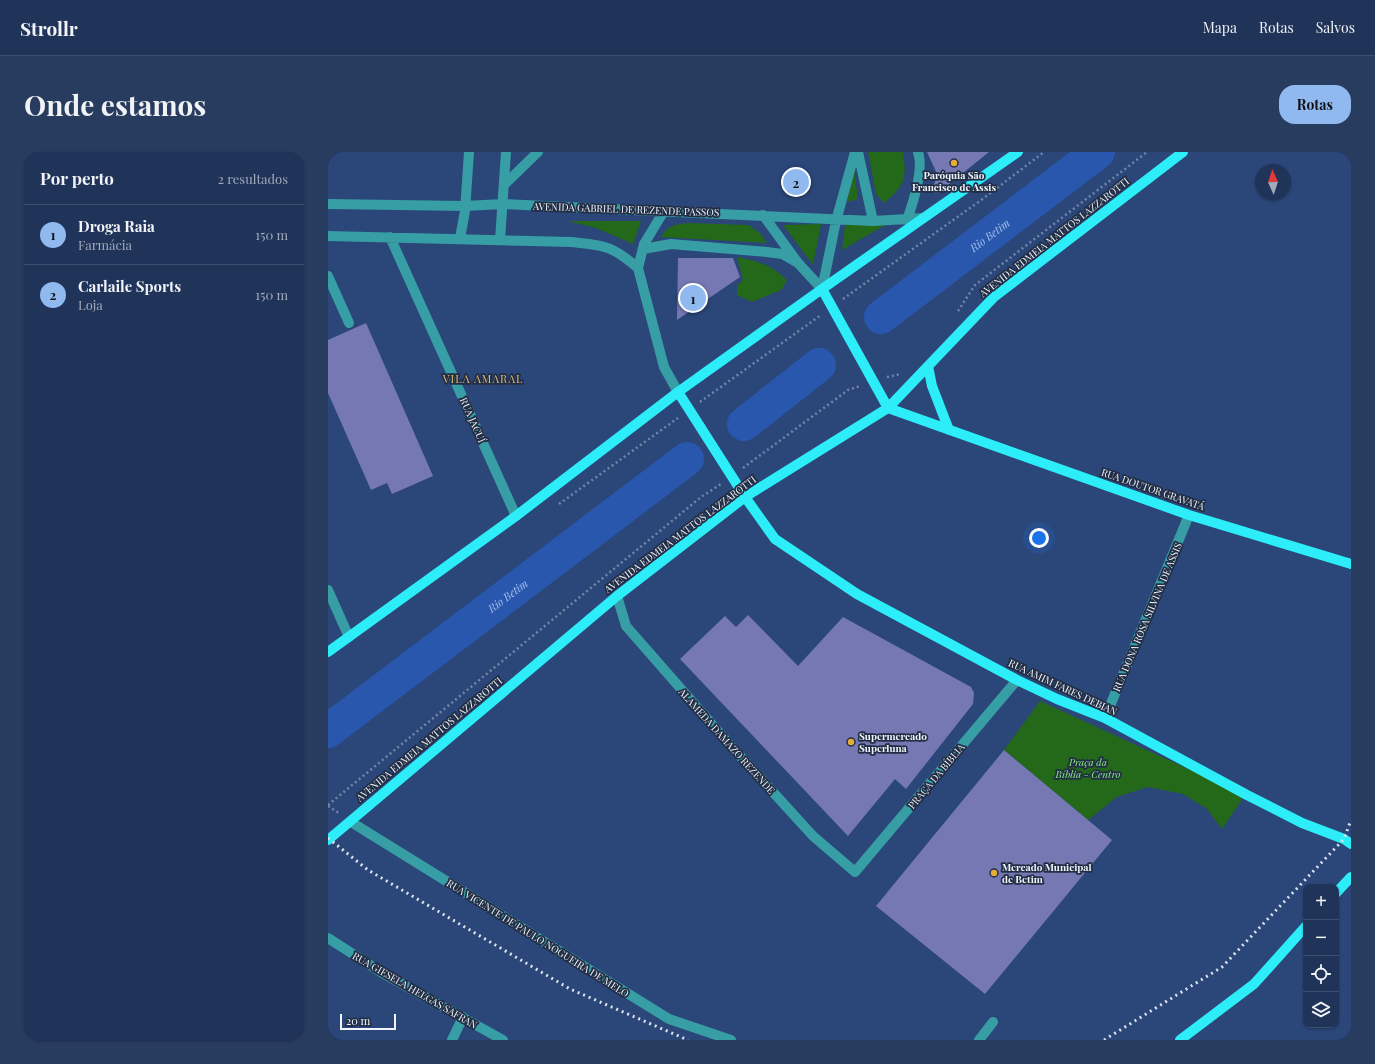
<!DOCTYPE html>
<html lang="pt">
<head>
<meta charset="utf-8">
<style>
	:root { --surface:#20345a; --page:#283c60; --text:#f1f3f6; --muted:#a2aabb; --line:#3d4f70; --accent:#90b9f0 }
	body { margin:0; font-family:"Playfair Display",serif; background:var(--page); color:var(--text) }
	.controls { position:absolute; right:12px; bottom:12px; display:grid; overflow:hidden; border-radius:8px; box-shadow:0 1px 3px #0004 }
	.controls button { width:36px; height:36px; display:grid; place-items:center; padding:0; border:0; border-bottom:1px solid var(--line); background:var(--surface); color:var(--text); font:20px sans-serif }
	.compass { position:absolute; left:927px; top:12px; width:36px; height:36px; border-radius:50%; background:var(--surface); box-shadow:0 1px 3px #0004; rotate:357deg }
	.scale { position:absolute; left:12px; bottom:10px; width:56px; box-sizing:border-box; padding-left:4px; border:2px solid #f1f5fb; border-top:0; font-size:11px; line-height:14px; white-space:nowrap; color:#f1f5fb; -webkit-text-stroke:3px #212e45; paint-order:stroke }
	.you { position:absolute; left:711px; top:386px; width:14px; height:14px; margin:-10px; border:3px solid #fff; border-radius:50%; background:#1a73e8; box-shadow:0 0 0 6px #1a73e833 }
	.badge { display:grid; place-items:center; width:26px; height:26px; border-radius:50%; background:var(--accent); color:#111; font-size:13px; font-weight:700 }
	.pin { position:absolute; translate:-50% -50%; border:2px solid #fff; box-shadow:0 1px 4px #0006 }
	.list { margin:0; padding:0; list-style:none }
	h2 { display:flex; justify-content:space-between; align-items:center; height:52px; margin:0; padding:0 16px; font-size:17px }
	h2 small { font-size:13px; font-weight:400; color:var(--muted) }
	.list li { display:grid; grid-template-columns:26px 1fr auto; gap:12px; align-items:center; box-sizing:border-box; height:60px; padding:0 16px; border-top:1px solid var(--line) }
	.list b { display:block; font-size:15px; white-space:nowrap }
	.list p { margin:0; font-size:13px; white-space:nowrap; color:var(--muted) }
	.list em { font-size:13px; font-style:normal; color:var(--muted) }
	.icon { flex:none; width:22px; height:22px; fill:none; stroke:currentColor; stroke-width:2; stroke-linecap:round; stroke-linejoin:round }
	.map { position:relative; flex:none; width:1023px; height:888px; overflow:hidden; border-radius:16px }
	header { display:flex; align-items:center; gap:24px; box-sizing:border-box; height:56px; padding:0 20px; background:var(--surface); border-bottom:1px solid var(--line) }
	header strong { font-size:19px }
	nav { display:flex; gap:22px; margin-inline-start:auto; font-size:14px }
	.intro { display:flex; align-items:center; justify-content:space-between; box-sizing:border-box; height:96px; padding:0 24px }
	h1 { margin:0; font-size:28px }
	.button { padding:10px 18px; border-radius:16px; background:var(--accent); color:#111; font-size:14px; font-weight:700 }
	main { display:flex; gap:24px; padding:0 24px }
	aside { flex:1; background:var(--surface); border-radius:16px; box-shadow:0 1px 3px #0004 }
	.map>svg:first-child { display:block }
	.green { fill:#236919 }
	.lines { fill:none; stroke-linecap:round; stroke-linejoin:round }
	.river { stroke:#2957ad; stroke-width:34 }
	.building { fill:#7678b4 }
	.path { stroke:#7386a8; stroke-width:2.5; stroke-dasharray:2 3; stroke-linecap:butt }
	.minor { stroke:#379ea5; stroke-width:10 }
	.major { stroke:#2cedf8; stroke-width:10 }
	.rail { stroke:#dce2ed; stroke-width:3; stroke-dasharray:2 4; stroke-linecap:butt }
	.poi-dot { fill:#e6ad36; stroke:#212e45; stroke-width:1.5 }
	.labels { text-anchor:middle; dominant-baseline:central; stroke-width:3.5; stroke-linejoin:round; paint-order:stroke }
	.poi-label { font-size:10px; font-weight:bold; fill:#f1f5fb; stroke:#212e45; text-anchor:start }
	.street-label { font-size:10px; fill:#f1f5fb; stroke:#212e45 }
	.park-label { font-size:10px; font-style:italic; fill:#8cf07e; stroke:#212e45 }
	.water-label { font-size:11px; font-style:italic; fill:#a6c0ed; stroke:#212e45 }
	.neighbourhood-label { font-size:11px; letter-spacing:1px; fill:#e3bc75; stroke:#212e45 }
</style>
</head>
<body>
<header>
<strong>Strollr</strong>
<nav><a>Mapa</a><a>Rotas</a><a>Salvos</a></nav>
</header>
<div class="intro"><h1>Onde estamos</h1><a class="button">Rotas</a></div>
<main>
<aside>
<h2>Por perto<small>2 resultados</small></h2>
<ul class="list">
<li><span class="badge">1</span><div><b>Droga Raia</b><p>Farmácia</p></div><em>150 m</em></li>
<li><span class="badge">2</span><div><b>Carlaile Sports</b><p>Loja</p></div><em>150 m</em></li>
</ul>
</aside>
<div class="map">
<svg width="1023" height="888" viewBox="0 0 1023 888">
	<rect width="100%" height="100%" fill="#2b4678"/>
	<path class="green" d="M540,0H575C579,26 577,34 556,51L548,42Z
		M526,16L530,47L519,50Z
		M240,69H313L305,92L268,76Z
		M360,71L421,73L433,82L439,91L333,85C338,74 349,72 360,71Z
		M493,72L485,113L455,73Z
		M517,73H557L514,98Z
		M409,105C430,109 443,113 459,128L453,138L424,150L409,143V133L415,128Z
		M712,549L917,643L894,677L879,657L855,642L820,635L789,645L760,668L676,598Z"/>
	<g class="lines">
		<g class="river">
			<path id="s1" d="M553,165L770,0"/>
			<path d="M416,272L491,213"/>
			<path id="s2" d="M0,579L359,307"/>
		</g>
	</g>
	<path class="building" d="M599,0H661L610,41L604,40L609,22Z
		M350,106H405L412,125L349,168Z
		M38,171L105,324L64,342L59,331L43,338L0,241V188Z
		M420,463L470,514L515,465L643,535L646,541L645,552L578,637L567,627L520,684L352,507L397,464L408,475Z
		M676,598L784,688L657,842L548,754Z"/>
	<g class="lines">
		<path class="path" d="M515,147L656,46L716,0
			M630,159L647,133L819,0
			M559,225L569,223L573,220
			M372,250L493,163
			M415,316L520,238L532,234
			M231,352L350,266
			M0,653L373,345L393,332
			M0,654L11,661"/>
		<path class="minor" d="M530,0L545,69
			M177,32L210,0
			M0,52L137,54L175,52L545,69L595,66
			M336,59L316,92L310,116L336,215L350,240
			M435,63L470,111L494,137
			M579,68C585,51 596,17 590,0
			M0,84L243,90C278,94 283,93 310,116
			M62,85L188,364
			M132,86L137,59L141,0
			M172,88L178,0
			M315,97L343,92L439,100L454,102L470,111
			M0,124L21,171
			M494,137L508,69L527,0
			M0,438L21,485
			M289,444L298,474L403,594L485,684L527,720L689,528
			M777,566L861,363
			M23,670L341,867L403,888
			M0,786L56,822L175,888
			M124,888L135,865
			M651,888L665,870"/>
		<path class="major" d="M494,137L560,256L861,363L1023,412
			M600,214L604,234L621,278
			M350,240L417,345L447,387L529,442L689,528L729,547L777,566L919,643L974,671L1016,687L1023,692
			M0,500L188,364L350,240L494,137L690,0
			M0,688L289,444L417,345L560,256L666,145L855,0
			M1008,741L1023,725
			M852,888L926,832L978,774"/>
		<path class="rail" d="M0,686L40,718L242,837L360,888
			M776,888L894,815L1016,687L1023,668"/>
	</g>
	<g class="poi-dot">
		<circle cx="626" cy="11" r="4"/>
		<circle cx="523" cy="590" r="4"/>
		<circle cx="666" cy="721" r="4"/>
	</g>
	<g class="labels">
		<g class="poi-label">
			<text x="626" y="23" text-anchor="middle">Paróquia São<tspan x="626" dy="12">Francisco de Assis</tspan></text>
			<text x="531" y="584">Supermercado<tspan x="531" dy="12">Superluna</tspan></text>
			<text x="674" y="715">Mercado Municipal<tspan x="674" dy="12">de Betim</tspan></text>
		</g>
		<g class="street-label">
			<text transform="translate(298 57) rotate(2)">AVENIDA GABRIEL DE REZENDE PASSOS</text>
			<text transform="translate(726 85) rotate(-38)">AVENIDA EDMEIA MATTOS LAZZAROTTI</text>
			<text transform="translate(145 268) rotate(66)">RUA JACUÍ</text>
			<text transform="translate(825 337) rotate(19)">RUA DOUTOR GRAVATÁ</text>
			<text transform="translate(352 382) rotate(-37)">AVENIDA EDMEIA MATTOS LAZZAROTTI</text>
			<text transform="translate(819 465) rotate(-67)">RUA DONA ROSA SILVINA DE ASSIS</text>
			<text transform="translate(735 535) rotate(25)">RUA AMIM FARES DEBIAN</text>
			<text transform="translate(101 587) rotate(-40)">AVENIDA EDMEIA MATTOS LAZZAROTTI</text>
			<text transform="translate(399 589) rotate(48)">ALAMEDA DAMAZO REZENDE</text>
			<text transform="translate(608 624) rotate(-50)">PRAÇA DA BÍBLIA</text>
			<text transform="translate(210 786) rotate(32)">RUA VICENTE DE PAULO NOGUEIRA DE MELO</text>
			<text transform="translate(87 838) rotate(30)">RUA GIESELA HELGAS SAFRAN</text>
		</g>
		<g class="park-label">
			<text x="760" y="610">Praça da<tspan x="760" dy="12">Bíblia - Centro</tspan></text>
		</g>
		<g class="water-label">
			<text stroke="none"><textPath href="#s1" startOffset="136">Rio Betim</textPath></text>
			<text stroke="none"><textPath href="#s2" startOffset="225">Rio Betim</textPath></text>
		</g>
		<g class="neighbourhood-label">
			<text x="155" y="226">VILA AMARAL</text>
		</g>
	</g>
</svg>
<div class="controls">
<button>+</button>
<button>−</button>
<button><svg class="icon" aria-label="locate" viewBox="0 0 24 24"><circle cx="12" cy="12" r="6"/><path d="M12 2v4M12 18v4M2 12h4M18 12h4"/></svg></button>
<button><svg class="icon" aria-label="layers" viewBox="0 0 24 24"><path d="M12 4l9 5-9 5-9-5zM3 14l9 5 9-5"/></svg></button>
</div>
<svg class="compass" viewBox="-18 -18 36 36"><path d="M0-13l5 13h-10z" fill="#e53935"/><path d="M0 13l5-13h-10z" fill="#a2aabb"/></svg>
<div class="scale">20 m</div>
<div class="you"></div>
<div class="pin badge" style="left:365px;top:146px">1</div>
<div class="pin badge" style="left:468px;top:30px">2</div>
</div>
</main>
</body>
</html>
